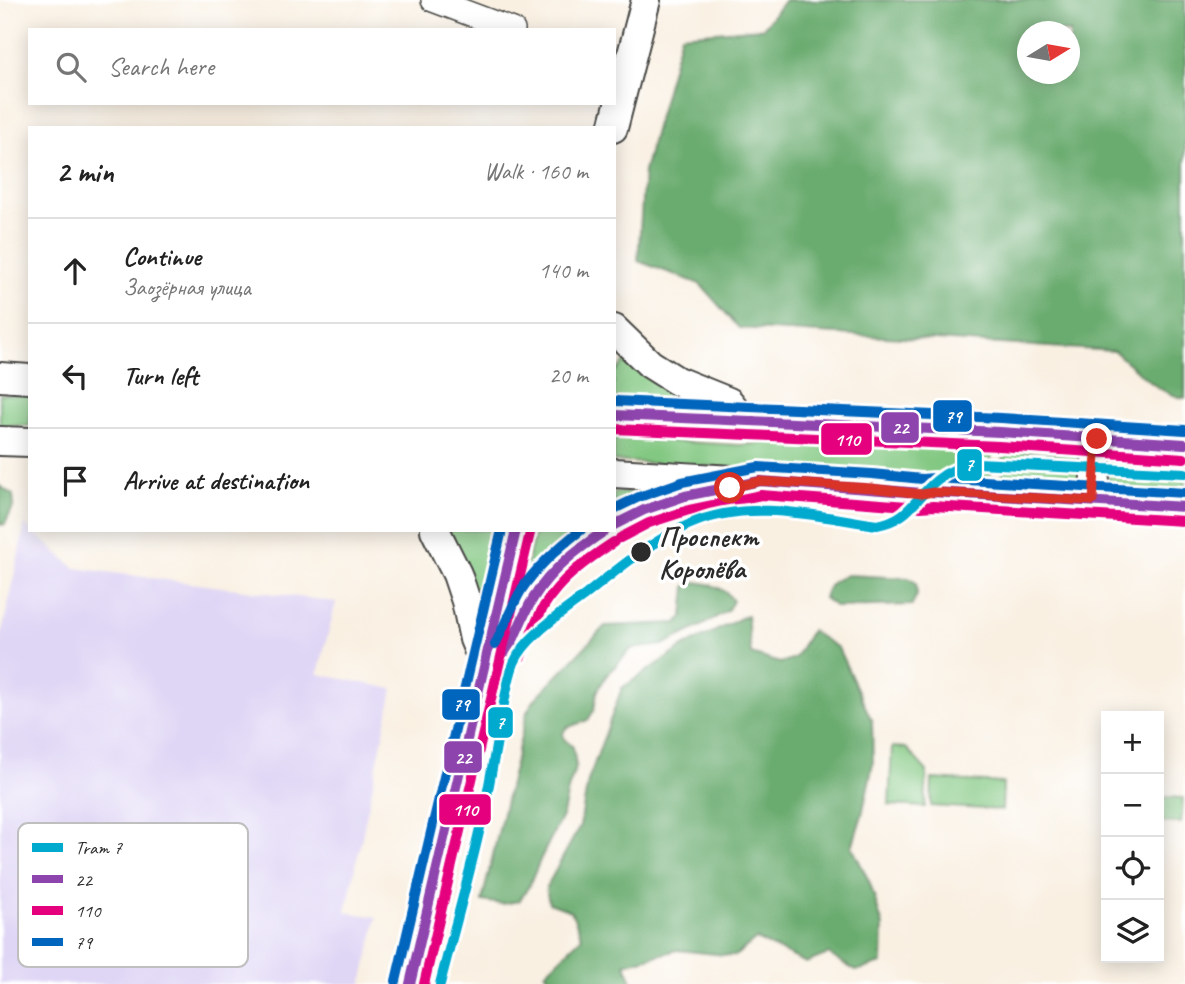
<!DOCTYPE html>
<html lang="en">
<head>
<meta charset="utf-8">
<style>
	:root { --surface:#fff; --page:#f6f6f6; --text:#222; --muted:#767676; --line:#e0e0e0 }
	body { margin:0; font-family:Caveat,sans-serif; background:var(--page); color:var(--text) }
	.controls { position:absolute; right:21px; bottom:21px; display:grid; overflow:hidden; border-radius:0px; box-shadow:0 4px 18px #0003 }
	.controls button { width:63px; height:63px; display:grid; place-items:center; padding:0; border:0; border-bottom:2px solid var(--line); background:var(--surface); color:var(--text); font:35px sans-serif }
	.compass { position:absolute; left:1017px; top:21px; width:63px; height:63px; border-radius:50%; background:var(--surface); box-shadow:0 4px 18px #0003; rotate:79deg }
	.stop { position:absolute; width:21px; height:21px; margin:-16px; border:5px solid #d93025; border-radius:50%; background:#fff }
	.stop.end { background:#d93025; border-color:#fff; box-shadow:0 2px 7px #0008 }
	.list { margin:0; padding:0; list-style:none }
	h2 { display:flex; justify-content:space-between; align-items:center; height:91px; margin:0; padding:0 28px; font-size:30px }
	h2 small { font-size:23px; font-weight:400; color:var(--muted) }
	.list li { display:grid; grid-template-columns:46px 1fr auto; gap:21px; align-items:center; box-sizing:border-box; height:105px; padding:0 28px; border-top:2px solid var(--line) }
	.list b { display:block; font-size:26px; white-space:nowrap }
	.list p { margin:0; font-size:23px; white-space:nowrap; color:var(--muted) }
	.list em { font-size:23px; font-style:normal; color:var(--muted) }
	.icon { flex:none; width:38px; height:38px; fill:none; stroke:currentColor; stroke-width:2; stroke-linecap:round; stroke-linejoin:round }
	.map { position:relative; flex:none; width:1185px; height:984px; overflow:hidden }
	.search { position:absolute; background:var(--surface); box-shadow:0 4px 18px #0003; left:28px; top:28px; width:588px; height:77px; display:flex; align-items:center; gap:18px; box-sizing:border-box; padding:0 24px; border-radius:0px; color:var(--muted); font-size:26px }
	.panel { position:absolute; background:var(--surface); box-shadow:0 4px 18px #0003; left:28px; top:126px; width:588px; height:406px; border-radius:0px }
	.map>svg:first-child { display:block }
	.built { fill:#dfd5f5 }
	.green { fill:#83c882; stroke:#577a56; stroke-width:2 }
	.forest { fill:#6aac70; stroke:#4a6c4e; stroke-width:2; fill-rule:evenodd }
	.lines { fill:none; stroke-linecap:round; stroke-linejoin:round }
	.minor-casing { stroke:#4a4946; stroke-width:26 }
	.major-casing { stroke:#4a4946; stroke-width:32 }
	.minor { stroke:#fff; stroke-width:23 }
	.major { stroke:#fff; stroke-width:28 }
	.bus-1-casing { stroke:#fff; stroke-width:16 }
	.bus-2-casing { stroke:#fff; stroke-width:16 }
	.bus-3-casing { stroke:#fff; stroke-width:16 }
	.bus-1 { stroke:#8e44ad; stroke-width:10 }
	.bus-2 { stroke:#e5007d; stroke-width:10 }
	.bus-3 { stroke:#0065bd; stroke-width:10 }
	.tram-1-casing { stroke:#fff; stroke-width:16 }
	.tram-1 { stroke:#00a9ce; stroke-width:10 }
	.route { stroke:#d93025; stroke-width:9 }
	.stop-dot { fill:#2b2b2b; stroke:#fff; stroke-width:2.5 }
	.labels { text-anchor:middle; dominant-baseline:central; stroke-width:7; stroke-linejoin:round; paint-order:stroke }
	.stop-label { font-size:28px; font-weight:bold; fill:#2b2b2b; stroke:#fff; text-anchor:start }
	.key { fill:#fff; stroke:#bfbfbf; stroke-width:2 }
	.key-label { font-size:19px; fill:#2b2b2b }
	.line-badge { stroke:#fff; stroke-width:2.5 }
	.badge-label { font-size:19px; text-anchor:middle; font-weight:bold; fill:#fff }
</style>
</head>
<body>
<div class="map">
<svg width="1185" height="984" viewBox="0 0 1185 984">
	<rect width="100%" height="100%" fill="#fff"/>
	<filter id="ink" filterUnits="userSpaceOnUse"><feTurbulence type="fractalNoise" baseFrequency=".0143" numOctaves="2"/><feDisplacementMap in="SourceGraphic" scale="14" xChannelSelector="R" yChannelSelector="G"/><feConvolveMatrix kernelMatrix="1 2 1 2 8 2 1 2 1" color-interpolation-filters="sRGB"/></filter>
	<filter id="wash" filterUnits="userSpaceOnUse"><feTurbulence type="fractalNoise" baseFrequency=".00686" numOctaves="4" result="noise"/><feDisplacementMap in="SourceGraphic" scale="28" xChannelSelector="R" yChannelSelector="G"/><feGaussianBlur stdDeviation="1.57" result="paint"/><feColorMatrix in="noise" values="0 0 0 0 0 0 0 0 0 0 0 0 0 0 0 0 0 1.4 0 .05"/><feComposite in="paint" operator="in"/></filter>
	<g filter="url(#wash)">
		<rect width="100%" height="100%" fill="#f9f0e2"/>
		<path class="built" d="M25,525L75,568L336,602L318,674L393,689L346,912L377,917L362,984H0V641Z"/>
		<path class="green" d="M630,357L701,404L614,398V373Z
			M0,394L30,395V426L0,425Z
			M614,438L740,445L788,441L829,442L992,450L989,483L614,461Z
			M1004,451L1073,454L1081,460C1083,472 1082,482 1071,488L1002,483Z
			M1116,459L1185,462V493L1113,490L1108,485L1109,463Z
			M614,492L656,494L614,512Z
			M446,530H494L476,617Z
			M535,530H584L520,597Z
			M892,747L906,748L927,771L925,807L889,805Z
			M932,779L1003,783L1002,810L931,806Z
			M1159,797L1183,798L1181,823L1159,822Z"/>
		<path class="forest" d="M785,0H1185V398C1158,395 1135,368 1114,351L739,328L700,284L638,261L644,171L681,35L763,28ZM1028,32H1070V74H1028Z
			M0,486L13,495L14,505L5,524L0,525Z
			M847,575L909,578L916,583L917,595L912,605L836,607L824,598C828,583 833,581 847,575Z
			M694,582C709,583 725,587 733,601L727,611L701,626L663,645L631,649L606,676L597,692L594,710L588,720L566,728L563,733L564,739L573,747L576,766L568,790L563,814L541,858L529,886L519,901L502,904L482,901L527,712L534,700L605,626L677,623L683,616L686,586Z
			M747,615L751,654L780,663L795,658L811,631L838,648L872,721L873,764L862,815L852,847L870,883L883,926L882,963L856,971L828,954L806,963L756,939L735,956L677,950L625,964L633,984H556L545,973L582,937L571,911L549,903L546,888L580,826L588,781L622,688L683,647Z"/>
	</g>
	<g filter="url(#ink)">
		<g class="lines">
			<defs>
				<path id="minor" d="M433,0L513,30"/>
				<path id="major" d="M613,128L646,0
					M614,329L650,364L677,381L729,402L745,422
					M0,377L30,379
					M614,415L1000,432L1185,444
					M0,441L30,442
					M614,473L871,488L922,493L933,492L1185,507
					M1093,501L1098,439
					M614,525C646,505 683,496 719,490
					M435,530L457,574L466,601L474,639L485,666
					M485,666L507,653L536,593L566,562L595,537L606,530
					M410,984L516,530"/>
			</defs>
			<use href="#minor" class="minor-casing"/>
			<use href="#major" class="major-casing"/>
			<use href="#minor" class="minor"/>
			<use href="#major" class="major"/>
			<defs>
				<path id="bus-1" d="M614,415L1000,432L1185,444
					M614,525L644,510L685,496L760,481L922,493L933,492L1185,507
					M508,651C517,633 523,614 534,597C551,569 579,548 606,530
					M410,984L516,530"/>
				<path id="bus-2" d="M614,429L999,446L1184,458
					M620,538L649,523L689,510L761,495L921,507L933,506L1184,521
					M521,657C529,640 535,622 544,606C560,579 588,559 614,542
					M424,984L530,533"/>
				<path id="bus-3" d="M615,401L1001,418L1185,430
					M614,509L639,497L682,482L758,467L872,474L922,479L934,478L1185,493
					M495,645C504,627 511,607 522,589C537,566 559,547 581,530
					M396,981L502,530"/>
			</defs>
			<use href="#bus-1" class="bus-1-casing"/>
			<use href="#bus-2" class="bus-2-casing"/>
			<use href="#bus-3" class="bus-3-casing"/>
			<use href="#bus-1" class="bus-1"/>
			<use href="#bus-2" class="bus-2"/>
			<use href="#bus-3" class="bus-3"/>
			<defs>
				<path id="tram-1" d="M440,984C454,929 470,874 482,819C490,784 495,749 502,714C505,697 508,679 514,663C524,638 562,613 583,597C614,572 651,541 688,525C747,498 816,516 877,525C910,519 914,499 937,480C949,470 962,466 977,463L1185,473"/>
			</defs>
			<use href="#tram-1" class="tram-1-casing"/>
			<use href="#tram-1" class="tram-1"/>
		</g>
	</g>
	<g class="lines" filter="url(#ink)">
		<path class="route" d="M730,488L760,481L871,488L922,494L933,492L1093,501L1097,439"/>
	</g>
	<circle class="stop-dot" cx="641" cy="552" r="11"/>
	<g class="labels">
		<g class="stop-label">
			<text x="659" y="536">Проспект<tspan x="659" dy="32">Королёва</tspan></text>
		</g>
	</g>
	<rect x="18" y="823" width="230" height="144" rx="10" class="key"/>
	<rect x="32" y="843" width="31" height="9" fill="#00a9ce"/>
	<rect x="32" y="875" width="31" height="8" fill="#8e44ad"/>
	<rect x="32" y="906" width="31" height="9" fill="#e5007d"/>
	<rect x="32" y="938" width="31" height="8" fill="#0065bd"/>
	<g class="key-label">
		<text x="75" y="854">Tram 7</text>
		<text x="75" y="886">22</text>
		<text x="75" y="917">110</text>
		<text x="75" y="949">79</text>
	</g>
	<g class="line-badge">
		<rect x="932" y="399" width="41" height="34" rx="7" fill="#0065bd"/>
		<rect x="880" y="411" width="40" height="33" rx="7" fill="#8e44ad"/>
		<rect x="820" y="422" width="53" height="34" rx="7" fill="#e5007d"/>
		<rect x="956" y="448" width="27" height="34" rx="7" fill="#00a9ce"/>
		<rect x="441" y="688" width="40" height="33" rx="7" fill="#0065bd"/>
		<rect x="487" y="706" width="27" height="33" rx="7" fill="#00a9ce"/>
		<rect x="443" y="740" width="40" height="34" rx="7" fill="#8e44ad"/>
		<rect x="438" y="793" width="54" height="33" rx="7" fill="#e5007d"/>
	</g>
	<g class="badge-label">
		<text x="953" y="423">79</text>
		<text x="900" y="434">22</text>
		<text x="847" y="446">110</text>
		<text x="969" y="471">7</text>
		<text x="461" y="711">79</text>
		<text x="500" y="729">7</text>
		<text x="463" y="764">22</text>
		<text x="465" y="816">110</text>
	</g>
</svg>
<div class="controls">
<button>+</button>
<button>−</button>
<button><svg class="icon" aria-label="locate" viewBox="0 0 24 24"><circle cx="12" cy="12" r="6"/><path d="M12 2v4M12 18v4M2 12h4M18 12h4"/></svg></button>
<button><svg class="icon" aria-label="layers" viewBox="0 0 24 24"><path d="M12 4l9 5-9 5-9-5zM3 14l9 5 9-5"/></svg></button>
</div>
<svg class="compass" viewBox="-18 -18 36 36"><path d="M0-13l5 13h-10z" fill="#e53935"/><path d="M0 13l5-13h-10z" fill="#767676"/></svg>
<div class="stop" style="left:730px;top:488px"></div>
<div class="stop end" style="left:1097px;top:439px"></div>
<div class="search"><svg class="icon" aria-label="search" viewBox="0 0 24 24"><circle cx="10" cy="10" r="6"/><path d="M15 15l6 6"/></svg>Search here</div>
<section class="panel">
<h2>2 min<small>Walk · 160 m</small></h2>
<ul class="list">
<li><svg class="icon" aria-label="ahead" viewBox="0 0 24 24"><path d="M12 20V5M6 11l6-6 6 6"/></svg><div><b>Continue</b><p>Заозёрная улица</p></div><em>140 m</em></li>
<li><svg class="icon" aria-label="left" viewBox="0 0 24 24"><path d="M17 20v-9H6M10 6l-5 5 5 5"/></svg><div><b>Turn left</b></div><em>20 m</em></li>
<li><svg class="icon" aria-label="arrive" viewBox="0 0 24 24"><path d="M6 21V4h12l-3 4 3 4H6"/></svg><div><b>Arrive at destination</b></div></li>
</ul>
</section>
</div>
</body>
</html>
